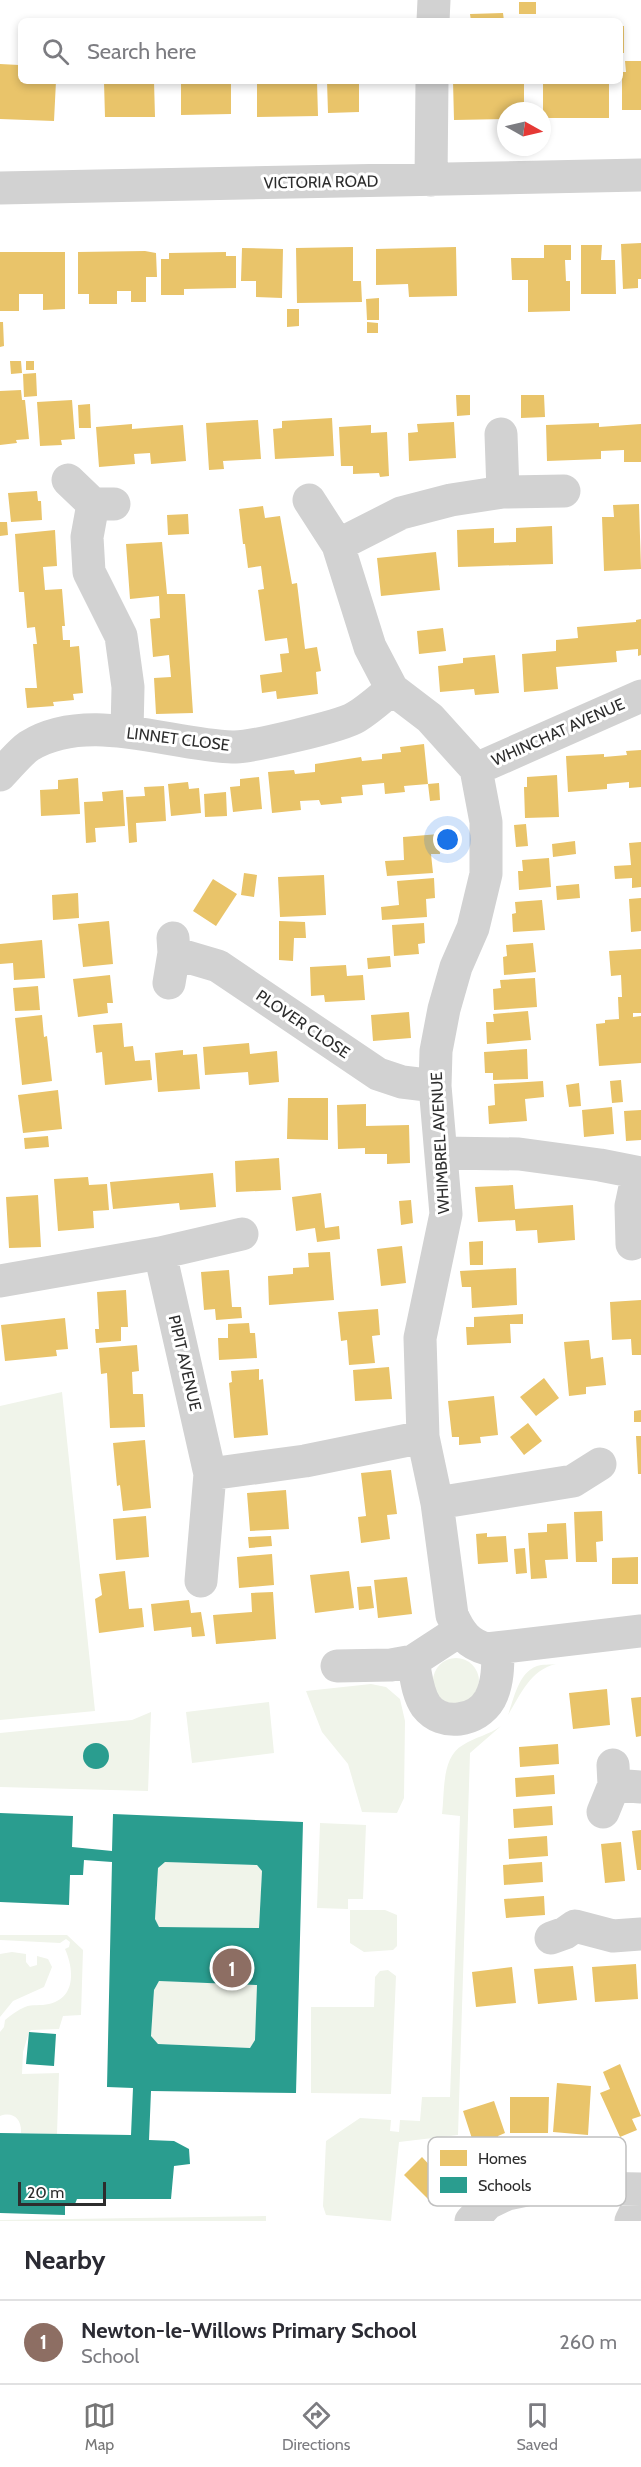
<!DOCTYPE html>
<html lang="en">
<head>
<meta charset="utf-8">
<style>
	:root { --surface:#fff; --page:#f2f2f3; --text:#2b2b33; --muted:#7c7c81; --line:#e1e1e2; --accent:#767676 }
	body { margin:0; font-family:Cabin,sans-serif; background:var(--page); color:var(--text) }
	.compass { position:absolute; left:497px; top:102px; width:54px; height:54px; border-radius:50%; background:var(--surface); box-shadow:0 3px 9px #0003; rotate:98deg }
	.scale { position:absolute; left:18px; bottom:15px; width:88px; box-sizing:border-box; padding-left:6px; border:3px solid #2d2d2d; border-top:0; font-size:16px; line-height:21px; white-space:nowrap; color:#2d2d2d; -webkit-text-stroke:4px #fff; paint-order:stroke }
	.you { position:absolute; left:448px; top:840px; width:21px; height:21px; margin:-15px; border:4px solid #fff; border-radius:50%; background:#1a73e8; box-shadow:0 0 0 9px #1a73e833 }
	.badge { display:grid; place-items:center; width:39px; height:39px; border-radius:50%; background:var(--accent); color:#fff; font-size:20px; font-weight:700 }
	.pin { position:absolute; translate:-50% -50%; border:3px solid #fff; box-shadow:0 2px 6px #0006 }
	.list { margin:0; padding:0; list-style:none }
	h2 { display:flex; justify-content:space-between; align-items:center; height:78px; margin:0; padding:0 24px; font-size:26px }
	h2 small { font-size:20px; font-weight:400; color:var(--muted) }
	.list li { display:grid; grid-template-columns:39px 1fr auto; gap:18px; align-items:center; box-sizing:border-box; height:84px; padding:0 24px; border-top:2px solid var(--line) }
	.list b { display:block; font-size:22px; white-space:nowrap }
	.list p { margin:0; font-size:20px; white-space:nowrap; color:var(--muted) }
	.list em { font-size:20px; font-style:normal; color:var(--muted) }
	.icon { flex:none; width:33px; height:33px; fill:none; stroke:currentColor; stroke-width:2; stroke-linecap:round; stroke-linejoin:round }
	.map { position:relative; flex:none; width:641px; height:2221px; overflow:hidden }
	.search { position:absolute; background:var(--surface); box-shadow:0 3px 9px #0003; left:18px; right:18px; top:18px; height:66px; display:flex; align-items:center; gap:15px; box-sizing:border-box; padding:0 21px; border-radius:9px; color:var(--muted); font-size:22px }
	.sheet { height:162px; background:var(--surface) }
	nav { display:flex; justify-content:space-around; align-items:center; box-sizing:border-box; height:84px; border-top:2px solid var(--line); background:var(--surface); font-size:16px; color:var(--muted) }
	nav a { display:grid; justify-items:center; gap:3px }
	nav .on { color:var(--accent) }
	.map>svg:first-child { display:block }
	.green { fill:#f0f4ea }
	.homes { fill:#e9c46a }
	.schools { fill:#2a9d8f; fill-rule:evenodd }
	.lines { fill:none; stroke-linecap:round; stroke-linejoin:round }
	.minor { stroke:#d2d2d2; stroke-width:33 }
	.labels { text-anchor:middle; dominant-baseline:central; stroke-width:6; stroke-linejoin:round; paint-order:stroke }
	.street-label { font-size:16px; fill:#2d2d2d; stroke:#fff }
	.key { fill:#fff; stroke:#c0c0c0; stroke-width:1.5 }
	.key-label { font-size:16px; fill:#2d2d2d }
</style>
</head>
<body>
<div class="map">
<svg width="641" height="2221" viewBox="0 0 641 2221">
	<rect width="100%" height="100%" fill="#fff"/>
	<path class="green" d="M62,1392L95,1711L0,1720V1406Z
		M433 1681a23 23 0 1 1 46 0a23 23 0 1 1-46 0Z
		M556,1664C530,1670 521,1694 508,1715C514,1699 518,1673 537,1666C542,1664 550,1665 556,1664Z
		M371,1684L386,1687L400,1699L405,1721L404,1798L397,1813L362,1812L348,1764L322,1732L306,1691Z
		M269,1702L274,1753L192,1763L186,1712Z
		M151,1712L148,1791L0,1787V1733L132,1720Z
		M501,1726L470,1753L458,2135L399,2142L391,2221L326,2215L323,2206L326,2141L360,2118L391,2120L390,2131L399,2132L400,2120L420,2121L422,2097H450L460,1816L442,1814C445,1792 441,1757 463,1745C475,1737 489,1735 501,1726Z
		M320,1823L366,1825L363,1899H348V1909L317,1908Z
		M165,1862L257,1865L262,1871L259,1928L159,1927L155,1919L158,1868Z
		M350,1910H385L397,1915V1946L393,1950L364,1952L350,1943Z
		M0,1935H67L83,1950L81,2015L63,2016L59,2029L31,2030L29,2032L23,2052L22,2074L59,2073L57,2134L21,2133C22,2119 13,2111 0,2116V2032L4,2027L5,2020C11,2015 18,2010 25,2007C32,2004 41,2006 49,2004C76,1998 74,1969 65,1949L69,1947L70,1942L66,1939L60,1943L0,1940Z
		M12,1952L26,1954V1962L30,1967L37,1965V1956L48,1959L52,1967L44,1987L13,2001L0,2017V1954Z
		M388,1970L396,1976L391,2094L311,2093V2007H374L375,1977L380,1971Z
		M159,1981L257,1985L255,2040L250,2048L158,2044L151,2036L154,1990Z
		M266,2216V2221H0V2220Z"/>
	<path class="homes" d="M519,2H536V14H519Z
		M503,13L504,21H471L470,14Z
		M620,26H624V53H620Z
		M625,61H641V110H622V72H626Z
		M0,64L19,65L18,76H21V81H56L54,121L0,119Z
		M154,81L155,117H105L104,82Z
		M181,81H231V114L181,115Z
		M257,81H317L318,116L257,117Z
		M327,81H359V112L328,113Z
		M453,81H524V111H506V119L454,120Z
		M543,81H609V118H543Z
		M641,243V279H638V288L623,289L621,244Z
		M544,245H571V260H565L566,281H570V311L528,312V280H512L511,258H544Z
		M581,245H602L601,260H615L616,294H581Z
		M353,247V281H361L362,302L297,303L296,248Z
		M456,247L457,296L409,297L408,284L376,285V249Z
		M242,248L283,249L282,298L256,297V281H241Z
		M145,251L156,253L157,277H146V302H131V291H117V304H89V294H78V252Z
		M0,252H65V309L43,310V294H19V311H0Z
		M226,252V256H236V288L184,289V295H161V259H169V253Z
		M379,298V320H367L366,299Z
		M287,309H299V326L287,327Z
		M0,322H3L4,346L0,347Z
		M367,322L378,323V333H367Z
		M10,361H21L22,373L11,374Z
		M26,361H34V370H26Z
		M36,373L37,396L24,397L23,374Z
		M21,390L22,400H25L29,439L16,440L17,443L0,445V391Z
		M456,395H470V415L457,416Z
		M521,395H544L545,417L521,418Z
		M72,400L75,439L61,440L62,445L40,446L37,402Z
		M90,404L91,428H79L78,405Z
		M332,418L334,456L275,459L273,429L282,428V421Z
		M258,420L261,459L223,461L224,469L209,470L206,423Z
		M454,422L456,458L409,461L408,433L418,432L417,424Z
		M599,423V427L641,424V462H624V450L601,451V459L547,461L546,425Z
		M132,424V429L183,425L186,461L151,464L150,453L134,454L135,464L99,467L96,427Z
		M371,425V433L387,432L389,476L380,477L379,473L353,474V466H341L339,427Z
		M37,491L38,501H41L42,520L11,522L8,493Z
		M639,504L641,569L604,571L602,517H614L613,505Z
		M263,506L265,518L280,516L292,584L297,583L305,649L317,647L321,671L316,672L318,694L277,699L276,691L262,693L260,675L282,672L280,654L289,653L287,638L265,641L258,590L264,589L261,566L248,568L245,544H243L239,509Z
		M188,514L189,534L168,535L167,515Z
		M0,522H7L8,535L0,536Z
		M552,526L553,564L458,567L457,530L494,528V543L516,542V528Z
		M55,530L57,566L43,567L45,590L62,589L65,626H62L63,640H70V647L79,646L83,693L73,694L74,700L53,702L54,706L27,708L25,688H37L33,644H37L35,627L27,628L24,592H19L15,534Z
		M162,542L167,594H185L193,713L156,714L154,678L171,677L169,655L153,657L150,619L160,618L159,596L130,599L126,544Z
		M436,552L440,590L381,596L377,558Z
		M641,619V655L638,656V649L616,651L617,662L556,667L558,689L524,692L522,654L556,651V640L578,638L577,627L636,622V620Z
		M443,628L446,651L419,654L417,631Z
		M495,655L499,693L475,695L474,689L440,692L438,666L463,663V658Z
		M424,744L428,784L404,786L405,792L385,794L384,783L362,785L363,795L341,797L342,803L321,805L319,800L300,801L301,810L272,813L268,772L294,770L295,774L315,772V764L361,757L362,761L382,759V754L401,752L400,747Z
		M641,750V787L629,788V782L607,784V789L568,792L566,756L604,754V757L627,755L626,751Z
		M557,775L559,817L525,818L524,787H527V777Z
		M259,777L262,809L233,812L230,787L240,786V779Z
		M78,778L80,814L41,816L40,790L58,789V780Z
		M188,782L189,789L199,788L201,813L171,816L168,784Z
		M439,783L440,800L430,801L428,784Z
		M164,786L166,821L136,823L137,842L129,843L126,797L145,796L144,787Z
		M123,790L125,826L95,828L96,842L86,843L84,802L103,801L102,792Z
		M226,792L227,816L205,817L204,794Z
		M526,824L528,846L516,847L514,825Z
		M439,834L440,854H431L433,873L387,876L385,861L404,860L403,837Z
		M575,841L576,854L553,857L552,844Z
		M641,842V887L632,888V878L615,879L614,866L631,865L629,843Z
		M549,858L551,887L519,890L518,871H523L522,860Z
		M244,873L257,875L254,897L241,895Z
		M324,875L326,915L280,917L278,877Z
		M434,878L435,898L426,899L427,917L382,920L381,907L399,905L397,881Z
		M213,879L237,894L216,926L193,911Z
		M579,884L580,898L557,900L556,886Z
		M78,893L79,918L53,920L52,895Z
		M641,898V931L631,932L629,899Z
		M542,900L545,930L513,932L512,914L516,913L515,902Z
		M109,921L113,964L83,967L78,924Z
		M279,921L305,922L306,938H294L293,961L279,960Z
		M424,923L425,943L418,944L419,954L394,956L392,925Z
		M42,940L45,978L14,980L13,963L0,964V944Z
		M533,943L536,972L504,975L503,957L507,956L506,945Z
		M641,949V1013H633V1017L641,1016V1063L599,1066L596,1024L605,1023V1020L619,1019L618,997H622L621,975L611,976L609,951Z
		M390,956L391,967L368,969L367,958Z
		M346,965L347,976L363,975L365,1000L325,1002L324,995L311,996L310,967Z
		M110,975L113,1003H107L108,1013L78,1017L73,979Z
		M535,978L537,1007L494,1010L493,989L501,988L500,980Z
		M38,986L40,1010L15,1011L13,988Z
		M528,1011L531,1040L487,1044L486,1022H494L493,1014Z
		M409,1012L411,1038L373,1041L371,1015Z
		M42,1015L44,1037L47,1036L52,1081L22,1085L15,1018Z
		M122,1023L124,1047L133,1046L135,1061L150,1060L152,1080L105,1085L102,1052L96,1053L93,1025Z
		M249,1043L250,1054L277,1051L279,1082L249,1085L248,1072L205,1075L203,1047Z
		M527,1049L528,1079L493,1080V1073H485L484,1052Z
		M183,1050V1055L197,1054L200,1089L158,1092L155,1053Z
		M621,1080L623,1102L612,1103L610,1081Z
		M543,1081L544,1097L525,1099L527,1121L489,1124L488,1106L495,1105L494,1084Z
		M579,1083L581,1106L569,1107L566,1085Z
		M58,1090L62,1129L23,1133L18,1095Z
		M288,1098H328V1140L287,1139Z
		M366,1104V1126L409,1125L410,1163L387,1164V1154H365V1148L338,1149L337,1105Z
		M612,1107L614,1134L584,1137L582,1110Z
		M641,1110V1140L626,1141L624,1111Z
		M48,1136L49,1147L25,1149L24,1138Z
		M279,1158L281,1190L236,1192L235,1161Z
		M213,1173L216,1207L180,1210L179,1203L113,1209L110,1182Z
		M88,1177L89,1185L107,1184L109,1210L93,1211L94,1228L58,1231L54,1179Z
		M513,1185L515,1209L573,1205L575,1240L538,1243L537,1230L516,1231L515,1220L478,1222L475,1187Z
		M321,1193L325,1228L339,1226L340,1239L317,1242L315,1228L296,1231L292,1197Z
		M38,1195L41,1247L9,1248L6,1197Z
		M411,1200L413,1223L401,1225L399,1201Z
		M483,1241V1265H470L469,1242Z
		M402,1246L406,1283L381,1286L377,1249Z
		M330,1252L334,1300L269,1305L268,1276L293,1274V1268L309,1267L308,1253Z
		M516,1268L517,1305L472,1308L471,1287H462L460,1271Z
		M229,1270L232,1307H241L242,1318L216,1320L215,1309L204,1310L201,1272Z
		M126,1290L128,1327H121V1341L96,1343L95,1329H99L97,1292Z
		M641,1300V1355H632L631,1339L612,1340L610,1302Z
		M378,1309L380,1335L372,1336L375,1363L349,1365L347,1340L341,1341L338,1312Z
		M523,1314V1324H510L511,1343L467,1345L466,1327H474V1317Z
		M65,1318L68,1349L56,1350L57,1356L5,1361L1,1325Z
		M249,1323L250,1333H255L257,1358L219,1360L218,1338H228V1324Z
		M589,1340L591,1359L603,1357L606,1385L586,1387V1394L569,1396L564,1342Z
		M137,1345L139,1371L132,1372L133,1394H143L145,1427L110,1428L107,1373L101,1374L99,1348Z
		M389,1367L392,1399L355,1401L353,1370Z
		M259,1369V1380L263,1379L268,1435L234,1438L229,1383L232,1382L231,1371Z
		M544,1378L559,1398L536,1416L520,1397Z
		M494,1396L498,1435L480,1437L481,1443L459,1445V1437H452L448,1401Z
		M641,1410V1422H634V1411Z
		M528,1423L542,1441L524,1455L510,1437Z
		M636,1436H641V1474H638Z
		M145,1440L151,1508L123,1511L120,1485L117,1486L113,1443Z
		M391,1470L397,1514L387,1515L390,1539L361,1543L358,1517L366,1516L361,1473Z
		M286,1490L289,1529L250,1531L247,1493Z
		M602,1511L603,1541L596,1542L597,1562H576L574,1512Z
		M146,1516L149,1557L116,1560L113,1519Z
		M566,1523L568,1559L545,1560L547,1578L531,1579L528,1533L547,1532V1524Z
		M487,1533V1537L506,1536L508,1562L478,1564L476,1534Z
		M271,1536L272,1546L249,1548L248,1537Z
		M525,1548L527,1573L516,1574L514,1549Z
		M272,1554L274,1585L239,1588L237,1557Z
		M638,1557V1584H612V1558Z
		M125,1571L129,1609L142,1608L144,1627L99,1633L95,1599L102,1595L99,1574Z
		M349,1571L354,1608L315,1613L310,1575Z
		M407,1577L412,1614L378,1618L374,1580Z
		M371,1586L374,1608L359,1610L357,1587Z
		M273,1592L276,1639L216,1644L213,1615L252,1612L251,1593Z
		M189,1600L191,1613L201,1612L205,1636L192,1637L191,1627L154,1631L151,1604Z
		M607,1689L610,1725L573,1729L569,1693Z
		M641,1697V1736L636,1737L631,1698Z
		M558,1744L559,1764L520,1767L519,1747Z
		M554,1775L555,1794L516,1797L515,1778Z
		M552,1806L553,1825L514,1828L513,1809Z
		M641,1830V1870H637L632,1831Z
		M547,1836L548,1856L509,1859L508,1839Z
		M621,1842L625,1881L605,1883L601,1844Z
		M542,1862L543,1882L504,1885L503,1865Z
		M544,1896L545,1915L506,1918L504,1899Z
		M636,1964L638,1999L595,2002L592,1967Z
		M573,1966L577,2000L538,2004L534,1969Z
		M512,1967L516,2003L476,2007L472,1972Z
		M620,2064L641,2116L632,2119L637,2130L620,2137L600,2093L610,2089L603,2072Z
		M557,2083L591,2086L588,2135L553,2132Z
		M510,2097H549L548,2133H510Z
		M494,2101L505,2133L498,2136L502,2150L478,2157L463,2111Z
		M422,2157L435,2171L446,2161L463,2178L435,2206L404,2175Z"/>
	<path class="schools" d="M83 1756a13 13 0 1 1 26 0a13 13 0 1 1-26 0Z
		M0,1813L73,1816L72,1847L112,1851L113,1814L303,1822L296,2093L151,2091L149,2140L174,2141L189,2149L190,2164L174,2166L171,2199H77L75,2204L65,2205V2215L0,2213V2133L131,2135L133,2088L107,2087L112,1862L84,1860L83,1875H70L69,1905L0,1902ZM165,1862L257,1865L262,1871L259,1928L159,1927L155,1919L158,1868ZM159,1981L257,1985L255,2040L250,2048L158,2044L151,2036L154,1990Z
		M29,2032L56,2034L54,2066L26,2064Z"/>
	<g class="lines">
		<path class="minor" d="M433,21L434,0
			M431,180L432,81
			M0,188L641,175
			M501,434L503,492L564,491
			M68,480L93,504H114
			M309,500L338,545L370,647L392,689L430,718L476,769L486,822V874L473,928L456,967L444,1009L436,1051L435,1086L446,1214L420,1338L423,1437L437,1503L452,1615C460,1633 468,1644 487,1649L641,1631
			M93,504L87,537L89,572L121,636L128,687L127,732
			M338,545L401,513L451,500L503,492
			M476,769L641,696
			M0,775C9,766 19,753 29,746C88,710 169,745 232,747C249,748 342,726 356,717C369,709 381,698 392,689
			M174,953L218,966L378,1074L402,1082L435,1086
			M169,983L174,953L173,938
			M441,1153L519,1154L600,1165L641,1173
			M632,1244L631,1206L638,1173
			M160,1253L242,1234
			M0,1281L160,1253L210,1474L305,1461L423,1437
			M437,1503L573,1481L600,1464
			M201,1581L210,1474
			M459,1631L413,1661C416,1675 417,1693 426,1706C442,1727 477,1722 490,1699C498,1684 498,1665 498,1648
			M337,1666L391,1665L413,1661
			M613,1765L614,1785L641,1787
			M603,1812L614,1785
			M551,1938L565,1933L575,1926L613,1936L641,1934
			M471,2221L488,2203L507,2194L541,2187L641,2189
			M631,2221L641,2201"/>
	</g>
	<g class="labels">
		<g class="street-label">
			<text transform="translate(321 182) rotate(-1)">VICTORIA ROAD</text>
			<text transform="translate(558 732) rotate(-24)">WHINCHAT AVENUE</text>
			<text transform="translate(178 739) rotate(7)">LINNET CLOSE</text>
			<text transform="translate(303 1024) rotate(34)">PLOVER CLOSE</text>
			<text transform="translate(440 1143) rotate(-93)">WHIMBREL AVENUE</text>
			<text transform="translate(185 1363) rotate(77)">PIPIT AVENUE</text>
		</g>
	</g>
	<rect x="428" y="2137" width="198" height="69" rx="9" class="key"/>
	<rect x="440" y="2150" width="27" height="16" fill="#e9c46a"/>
	<rect x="440" y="2177" width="27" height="16" fill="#2a9d8f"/>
	<g class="key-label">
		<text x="478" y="2164">Homes</text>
		<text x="478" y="2191">Schools</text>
	</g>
</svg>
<svg class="compass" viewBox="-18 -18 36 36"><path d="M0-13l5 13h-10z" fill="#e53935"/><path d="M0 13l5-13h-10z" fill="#7c7c81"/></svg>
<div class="scale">20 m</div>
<div class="you"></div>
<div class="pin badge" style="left:232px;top:1968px;background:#8d6e63">1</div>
<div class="search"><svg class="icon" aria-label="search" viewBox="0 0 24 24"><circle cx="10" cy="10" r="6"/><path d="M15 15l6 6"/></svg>Search here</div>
</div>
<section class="sheet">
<h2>Nearby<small></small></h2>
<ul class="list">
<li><span class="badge" style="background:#8d6e63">1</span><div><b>Newton-le-Willows Primary School</b><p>School</p></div><em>260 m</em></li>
</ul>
</section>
<nav>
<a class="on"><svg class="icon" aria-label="map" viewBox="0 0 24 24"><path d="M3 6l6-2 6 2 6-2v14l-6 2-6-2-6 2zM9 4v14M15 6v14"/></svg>Map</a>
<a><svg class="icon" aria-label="directions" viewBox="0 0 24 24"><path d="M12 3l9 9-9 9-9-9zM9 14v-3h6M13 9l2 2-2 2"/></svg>Directions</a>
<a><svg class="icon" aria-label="saved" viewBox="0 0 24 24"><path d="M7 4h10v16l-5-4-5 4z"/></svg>Saved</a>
</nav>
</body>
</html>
